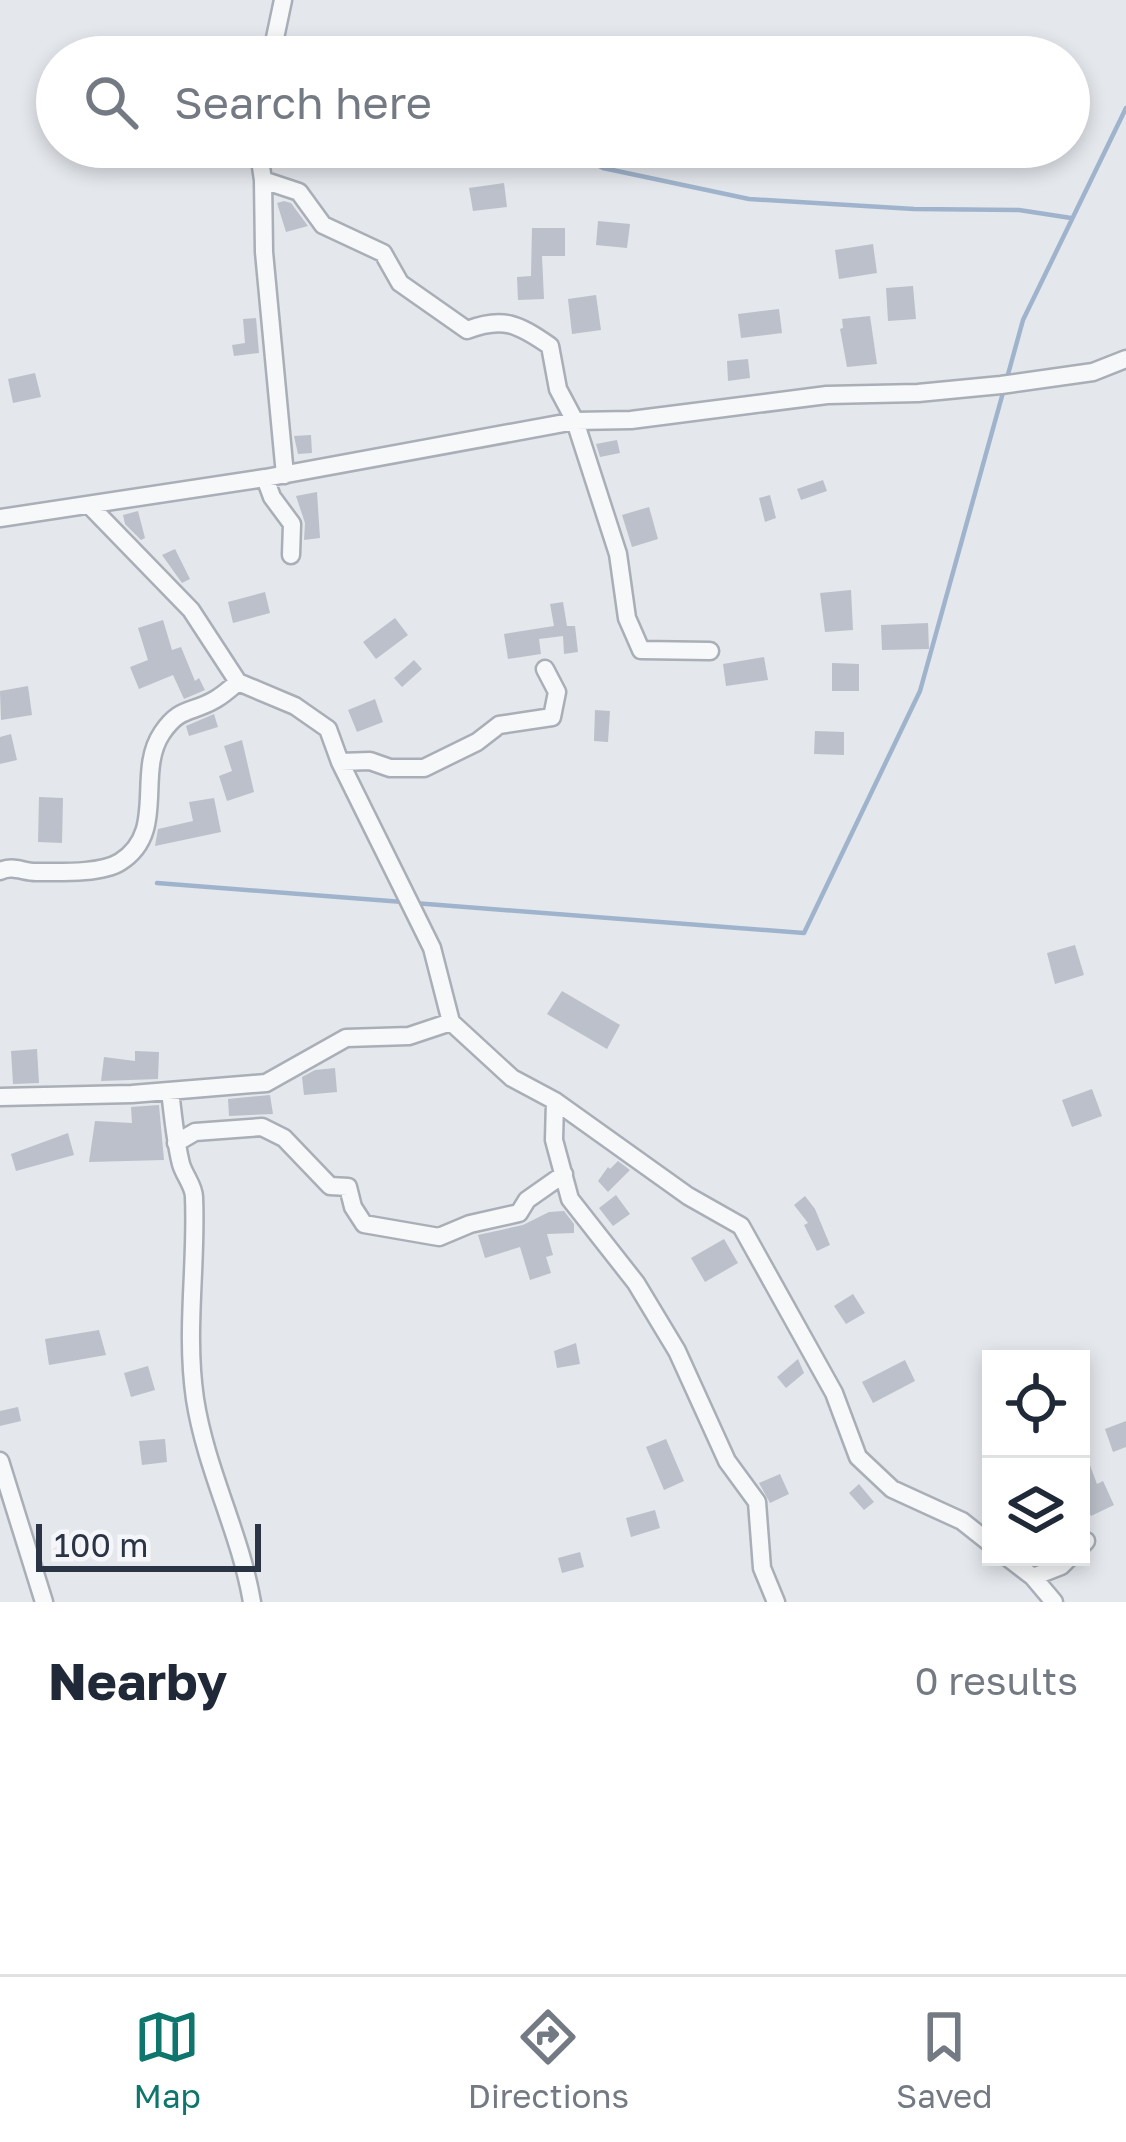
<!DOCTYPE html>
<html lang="en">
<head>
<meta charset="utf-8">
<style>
	:root { --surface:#fff; --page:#f2f2f3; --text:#1f2937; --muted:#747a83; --line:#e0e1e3; --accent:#0f766e }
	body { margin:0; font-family:"Golos Text",sans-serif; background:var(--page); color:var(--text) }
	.controls { position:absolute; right:36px; bottom:36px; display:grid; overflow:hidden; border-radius:0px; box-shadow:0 6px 18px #0003 }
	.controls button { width:108px; height:108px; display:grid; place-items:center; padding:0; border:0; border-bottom:3px solid var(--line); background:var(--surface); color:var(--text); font:60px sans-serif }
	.scale { position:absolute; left:36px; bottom:30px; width:225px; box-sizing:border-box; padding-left:12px; border:6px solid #2b3445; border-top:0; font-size:33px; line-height:42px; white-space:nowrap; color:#2b3445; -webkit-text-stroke:9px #f4f6f9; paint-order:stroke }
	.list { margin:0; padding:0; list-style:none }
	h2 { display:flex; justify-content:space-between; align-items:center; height:156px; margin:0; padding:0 48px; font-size:51px }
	h2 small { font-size:39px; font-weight:400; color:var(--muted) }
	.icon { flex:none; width:66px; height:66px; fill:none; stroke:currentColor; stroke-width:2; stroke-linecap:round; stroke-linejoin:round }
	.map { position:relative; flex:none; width:1126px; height:1602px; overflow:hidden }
	.search { position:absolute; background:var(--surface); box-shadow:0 6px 18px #0003; left:36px; right:36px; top:36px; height:132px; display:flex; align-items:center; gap:30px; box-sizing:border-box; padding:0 42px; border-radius:66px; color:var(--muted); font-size:45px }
	.sheet { height:372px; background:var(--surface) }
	nav { display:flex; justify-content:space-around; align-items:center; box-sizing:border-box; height:168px; border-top:3px solid var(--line); background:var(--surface); font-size:33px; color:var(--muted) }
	nav a { display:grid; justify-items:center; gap:6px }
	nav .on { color:var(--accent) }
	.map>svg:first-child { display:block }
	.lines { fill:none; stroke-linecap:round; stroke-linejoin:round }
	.stream { stroke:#9fb4cc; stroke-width:4.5 }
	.building { fill:#bbc0ca }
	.minor-casing { stroke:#a9aeb7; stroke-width:21 }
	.minor { stroke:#f7f8fa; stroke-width:16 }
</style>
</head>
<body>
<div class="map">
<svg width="1126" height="1602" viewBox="0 0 1126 1602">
	<rect width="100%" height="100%" fill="#e4e7ec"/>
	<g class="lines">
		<path class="stream" d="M280,45L335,57
			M101,51L269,42
			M564,147L603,168L749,199L914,209L1019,210L1071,218
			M1007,378L1023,320L1126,108
			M157,883L403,902
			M414,903L804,933L920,691L1004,389"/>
	</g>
	<path class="building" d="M760,36L785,42L781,57H755Z
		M504,183L507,207L473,211L469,188Z
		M284,201L291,203L308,226L286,232L277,203Z
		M598,221L630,224L627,248L596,245Z
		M532,228H565V256H542L544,299L518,300L517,277L531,276Z
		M873,244L877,273L839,279L835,250Z
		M913,286L916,319L888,321L886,288Z
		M596,295L601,330L572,334L568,299Z
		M779,309L782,333L741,338L738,314Z
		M870,316L877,364L847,367L840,329L843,328L842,319Z
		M256,318L259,353L234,356L232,345L245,343L243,319Z
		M748,359L750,378L728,381L727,361Z
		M35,373L41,397L13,403L8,379Z
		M311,435L312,453L298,454L294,436Z
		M617,440L620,453L600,457L596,444Z
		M823,480L827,491L801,500L797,489Z
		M317,492L320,538L304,540L305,523L296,496Z
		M770,495L776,518L765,522L759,498Z
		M649,507L658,539L632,547L622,515Z
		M138,511L145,538L141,540L125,524L123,515Z
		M175,549L190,579L182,583L162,555Z
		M851,590L853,630L825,632L820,593Z
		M265,592L270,613L233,623L228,602Z
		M563,602L567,626H575L578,652L564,654L563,636L539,639L541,654L508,659L504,634L554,626L550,604Z
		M395,618L408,635L376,659L363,642Z
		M163,620L172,650L181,647L195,681L199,678L205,690L184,699L173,675L139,689L130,667L148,660L138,628Z
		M928,623L929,649L882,650L881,625Z
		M764,657L768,680L726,686L723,664Z
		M414,660L422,669L402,687L394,678Z
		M832,663L859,664V691H832Z
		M28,686L32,715L1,720L0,691Z
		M375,699L383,722L357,732L348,710Z
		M595,710L610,711L608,742L594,741Z
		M214,714L218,727L189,736L186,726Z
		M815,731L844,732V755L814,754Z
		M11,734L17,760L0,764V737Z
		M242,740L254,792L227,801L219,776L232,771L224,746Z
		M39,797L63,798L62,843L38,842Z
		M214,798L221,832L155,846L158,829L193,821L189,802Z
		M1075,945L1084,975L1055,984L1047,953Z
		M562,991L620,1025L607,1049L547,1014Z
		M37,1049L39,1083L13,1084L11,1051Z
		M135,1051L159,1052L158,1079L101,1081L104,1057L135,1061Z
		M335,1068L337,1092L304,1095L302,1077L315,1070Z
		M1092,1089L1102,1116L1072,1127L1062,1100Z
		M270,1095L273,1114L229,1116L228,1099Z
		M159,1105L164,1160L89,1162L95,1121L132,1123L131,1107Z
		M68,1133L74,1155L16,1171L11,1154Z
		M618,1161L630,1170L608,1192L598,1181L608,1167L610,1169Z
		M616,1195L630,1214L613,1226L599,1208Z
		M805,1196L815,1209L830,1245L817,1251L804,1225L808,1223L794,1205Z
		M564,1211L574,1224V1233L547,1234L553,1255L546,1257L551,1273L530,1280L520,1247L485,1258L478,1235L523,1225L549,1212Z
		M724,1239L738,1263L705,1282L691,1258Z
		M853,1294L865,1313L846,1324L834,1306Z
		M99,1330L106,1355L49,1365L45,1339Z
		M576,1343L580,1364L557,1368L554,1351Z
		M798,1359L804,1373L786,1388L777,1377Z
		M905,1360L915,1381L873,1403L862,1382Z
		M148,1366L155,1390L131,1397L124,1373Z
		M18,1407L21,1421L0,1426V1411Z
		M1126,1421V1447L1113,1452L1105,1429Z
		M165,1439L167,1462L142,1465L139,1441Z
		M666,1439L684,1481L664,1490L646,1447Z
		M1082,1444L1097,1484L1103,1481L1114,1505L1091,1516L1081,1495Z
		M780,1474L789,1494L770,1503L759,1483Z
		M859,1484L874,1502L864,1510L849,1493Z
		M655,1510L660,1528L631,1537L626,1518Z
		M580,1552L584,1567L562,1573L558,1558Z"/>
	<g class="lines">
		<defs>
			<path id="minor" d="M271,57L283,0
				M258,147L263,180L299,192L323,225L383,253L400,283L467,330C503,316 518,324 550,346L558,389L575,421L618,554L627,618L641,650L710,651
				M263,180L264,252L285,475
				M265,478L272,497L292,524L291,555
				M91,507L191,610L238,682L295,706L328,729L340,762L432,948L451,1022L512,1078L555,1101L688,1196L741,1226L834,1393L858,1457L892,1489L962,1521L991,1544
				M0,518L265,478L575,421L631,420L827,395L918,393L1001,385L1093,372L1126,359
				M340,762L370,761L390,768H424L477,742L499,725L552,717L557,692L545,669
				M0,871C13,865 23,872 36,872C59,872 101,874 120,862C168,832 135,773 162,733C180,706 191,714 216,699C223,695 231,688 238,682
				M170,1091C173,1115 175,1140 181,1164C184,1175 194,1186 194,1197C197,1265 185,1331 195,1399C206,1470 240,1532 252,1602
				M0,1097L132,1094L266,1083L346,1038L409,1036L451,1022
				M555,1101L554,1140L570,1199L636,1283L677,1351L727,1461L757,1502L762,1568L776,1602
				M176,1143L195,1132L262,1127L284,1138L330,1186L348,1187L353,1207L364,1224L439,1237L470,1224L519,1213L527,1200L564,1174
				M0,1461L44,1602
				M1081,1546L1086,1541
				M1007,1557L1033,1577L1054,1602
				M1033,1577L1061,1566L1070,1557"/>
		</defs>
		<use href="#minor" class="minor-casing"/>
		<use href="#minor" class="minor"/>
	</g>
</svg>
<div class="controls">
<button><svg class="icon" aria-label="locate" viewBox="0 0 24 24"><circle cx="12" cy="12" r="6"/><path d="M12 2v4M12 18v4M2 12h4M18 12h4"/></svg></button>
<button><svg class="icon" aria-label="layers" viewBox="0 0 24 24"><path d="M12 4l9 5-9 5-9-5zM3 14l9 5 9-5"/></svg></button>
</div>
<div class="scale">100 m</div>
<div class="search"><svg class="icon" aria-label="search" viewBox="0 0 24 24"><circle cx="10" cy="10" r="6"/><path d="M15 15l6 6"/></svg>Search here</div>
</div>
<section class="sheet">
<h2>Nearby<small>0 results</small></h2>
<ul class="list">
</ul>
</section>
<nav>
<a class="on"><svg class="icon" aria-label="map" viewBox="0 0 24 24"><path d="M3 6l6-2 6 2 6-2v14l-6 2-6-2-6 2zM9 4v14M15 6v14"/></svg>Map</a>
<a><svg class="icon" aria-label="directions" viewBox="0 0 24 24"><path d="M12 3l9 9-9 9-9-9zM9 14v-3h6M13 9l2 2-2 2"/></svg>Directions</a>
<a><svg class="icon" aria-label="saved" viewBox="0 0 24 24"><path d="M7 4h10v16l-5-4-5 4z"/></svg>Saved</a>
</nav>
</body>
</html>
